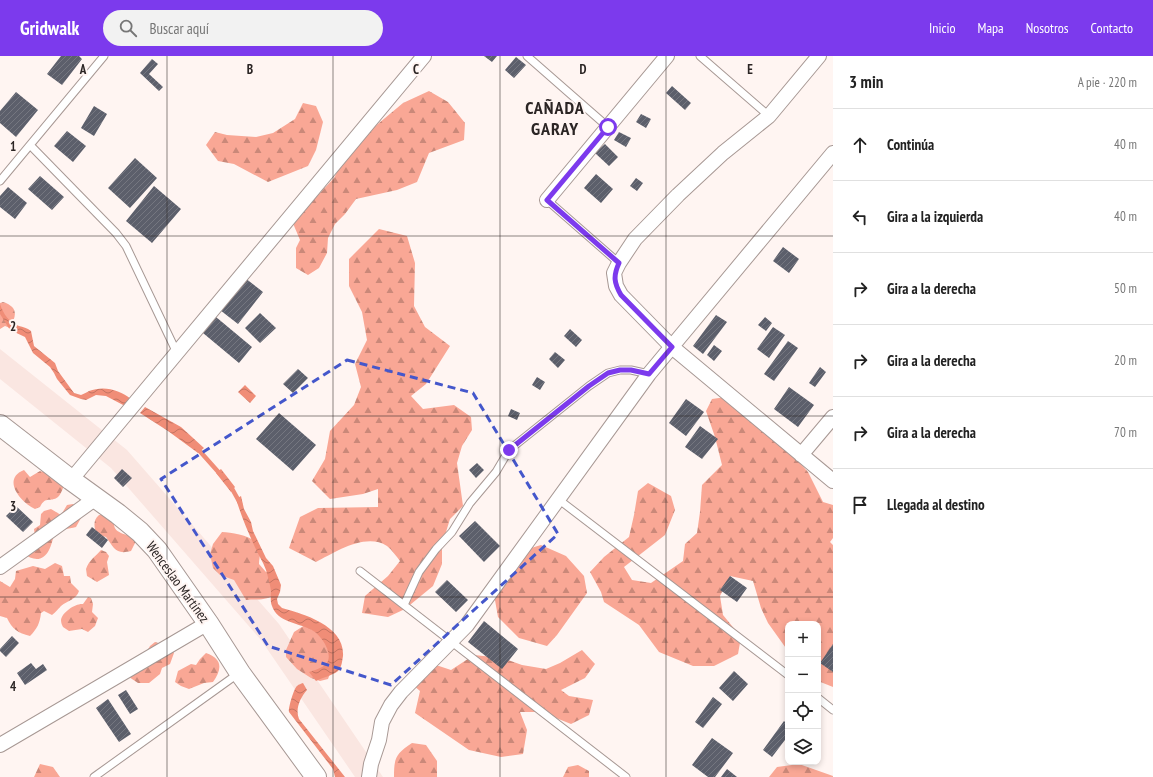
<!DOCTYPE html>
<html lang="es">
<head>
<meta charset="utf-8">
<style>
	:root { --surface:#fff; --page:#f2f2f2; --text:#222; --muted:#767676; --line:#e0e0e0; --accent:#7c3aed }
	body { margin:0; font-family:"PT Sans Narrow",sans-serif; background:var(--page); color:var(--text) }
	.controls { position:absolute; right:12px; bottom:12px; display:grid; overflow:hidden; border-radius:8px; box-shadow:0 2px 6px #0003 }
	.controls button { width:36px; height:36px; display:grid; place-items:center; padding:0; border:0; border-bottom:1px solid var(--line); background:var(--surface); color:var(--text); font:20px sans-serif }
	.stop { position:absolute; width:12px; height:12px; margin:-9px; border:3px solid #7c3aed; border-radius:50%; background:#fff }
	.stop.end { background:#7c3aed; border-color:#fff; box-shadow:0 1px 4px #0008 }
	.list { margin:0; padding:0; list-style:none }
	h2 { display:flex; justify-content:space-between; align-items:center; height:52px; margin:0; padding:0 16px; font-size:17px }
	h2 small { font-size:13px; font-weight:400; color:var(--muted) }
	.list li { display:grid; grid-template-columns:26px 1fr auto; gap:12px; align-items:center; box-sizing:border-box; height:72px; padding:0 16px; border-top:1px solid var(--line) }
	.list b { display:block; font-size:15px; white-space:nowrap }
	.list em { font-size:13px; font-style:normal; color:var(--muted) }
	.icon { flex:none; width:22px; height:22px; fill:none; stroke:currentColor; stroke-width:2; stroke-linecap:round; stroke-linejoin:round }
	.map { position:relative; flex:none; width:833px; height:721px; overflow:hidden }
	header { display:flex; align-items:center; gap:24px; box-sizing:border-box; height:56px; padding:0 20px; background:var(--accent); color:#fff }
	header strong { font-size:19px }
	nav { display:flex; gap:22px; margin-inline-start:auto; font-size:14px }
	.search { width:280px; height:36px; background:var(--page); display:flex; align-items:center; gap:10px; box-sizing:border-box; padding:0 14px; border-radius:22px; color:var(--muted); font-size:15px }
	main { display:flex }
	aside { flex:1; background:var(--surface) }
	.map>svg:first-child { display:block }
	.built { fill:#fae6e1 }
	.forest { fill:url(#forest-firs) }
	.water { fill:url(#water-waves) }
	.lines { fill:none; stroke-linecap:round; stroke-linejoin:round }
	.stream { stroke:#f08d77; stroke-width:4.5 }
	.building { fill:url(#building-hatch) }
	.lane-casing { stroke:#a79894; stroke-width:9 }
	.street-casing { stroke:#a79894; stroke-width:16 }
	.secondary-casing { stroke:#a79894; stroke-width:22 }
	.lane { stroke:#fff; stroke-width:7 }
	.street { stroke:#fff; stroke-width:14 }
	.secondary { stroke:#fff; stroke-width:20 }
	.route { stroke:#7c3aed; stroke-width:5 }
	.marked { fill:none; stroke:#4457cb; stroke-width:3; stroke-dasharray:8 5; stroke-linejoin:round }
	.grid { fill:none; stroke:#2b2524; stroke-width:1; stroke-opacity:0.55 }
	.labels { text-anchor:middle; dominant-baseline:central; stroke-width:4; stroke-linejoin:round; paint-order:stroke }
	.street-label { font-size:14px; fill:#2b2524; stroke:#fff5f2 }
	.district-label { font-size:18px; font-weight:bold; letter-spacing:1px; fill:#2b2524; stroke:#fff5f2 }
	.grid-label { font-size:13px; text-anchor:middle; font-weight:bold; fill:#2b2524; stroke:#fff5f2; stroke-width:4; stroke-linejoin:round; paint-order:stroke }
</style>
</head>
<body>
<header>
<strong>Gridwalk</strong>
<div class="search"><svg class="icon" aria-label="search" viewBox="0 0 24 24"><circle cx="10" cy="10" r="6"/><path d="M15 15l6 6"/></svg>Buscar aquí</div>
<nav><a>Inicio</a><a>Mapa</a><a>Nosotros</a><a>Contacto</a></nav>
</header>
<main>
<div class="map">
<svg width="833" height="721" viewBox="0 0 833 721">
	<defs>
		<pattern id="forest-firs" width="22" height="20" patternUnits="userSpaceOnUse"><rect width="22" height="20" fill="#f9a795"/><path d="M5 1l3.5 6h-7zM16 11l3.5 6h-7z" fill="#ca8879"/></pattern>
		<pattern id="water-waves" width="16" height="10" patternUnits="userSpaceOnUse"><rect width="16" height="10" fill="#f08d77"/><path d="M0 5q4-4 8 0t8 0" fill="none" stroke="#c37361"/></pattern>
		<pattern id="building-hatch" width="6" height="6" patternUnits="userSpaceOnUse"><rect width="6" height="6" fill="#5c5f6b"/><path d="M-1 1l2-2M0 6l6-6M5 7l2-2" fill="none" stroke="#757780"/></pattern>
	</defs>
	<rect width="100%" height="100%" fill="#fff5f2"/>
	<path class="built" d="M0,293L127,394L279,568L383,721H355L261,584L111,412L0,323Z"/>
	<path class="forest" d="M429,35L448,46L465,67L464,84L429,97L417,126L397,134L356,143L345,158L335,168L328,182L327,197L319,212L308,219L296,212V192L300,184L292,165L302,151L318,139L334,122L349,92L403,47Z
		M303,47L316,50L323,66L316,94L308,110L268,126L234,108L218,105L206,89L215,76L227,79L256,81L273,77L295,63Z
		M379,173L407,180L415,207L414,250L425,271L450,290L426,328L411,340L423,353L454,349L471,361L472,374L462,390L457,407L463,450L450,463L442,489V508L433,530L405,553L388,561L362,557L365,540L388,520L400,505C396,500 392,494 387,490C366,476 335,496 316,506L289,492L300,461L318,452L378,451V433L363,438L330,443L312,425L325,403L330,375L354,349L361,331L355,308L367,284L362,256L349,230V203Z
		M3,246C18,251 17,259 10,272L5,270L0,273V247Z
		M726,341L786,392L808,416L823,446L833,449V482L830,486L833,489V631L818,625V568H788V595L768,567L761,552L753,525L730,520L720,540L723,559L741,581L738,598L714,610H693L659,596L639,569L604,546L601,536L590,516L604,501L629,481L634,459L638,435L648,427L671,440L675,454L665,479L624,511L632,524L651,527L683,505L685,488L697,477L700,456L702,429L722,409L715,381L706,355L712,343Z
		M46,412L65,426C63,431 62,437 58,441C50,447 46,439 40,451L35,453C21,447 1,423 24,414L30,421L40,415L43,416Z
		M73,448L77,451L76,460L81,462L76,471C68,473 61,473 55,479C52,483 52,489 49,494C43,506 33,505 23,497L35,481L34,473L40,469L41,458L44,455L51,453L61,459L67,449Z
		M99,459H103L114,468C114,479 130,477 136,485L131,495C116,499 114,492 106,481L99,479L96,477C94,470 93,464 99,459Z
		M222,476C233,477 255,479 260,492C261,496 259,503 259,508L266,516L276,520L274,539C266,545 255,543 246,544L234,524L220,519L213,512L210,498L213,488Z
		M541,489L566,500L584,520L587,537L557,579L547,590L519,582L498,561L493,533L518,496Z
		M101,494L106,496L109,500L107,506L109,519L97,526L87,520L86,513C89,504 95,501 101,494Z
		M55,507L62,510L64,520H70L71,527L79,535C76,544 68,544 61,550C58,553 56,556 52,559L44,555L41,557C40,567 37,573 30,580C18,577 12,573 7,562L0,560V525L10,531L15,523L16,515L33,510L45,513Z
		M88,541L91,542L93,548L92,556L98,562L95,570L88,576L82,573L69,575L63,571C62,569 61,567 61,564C62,556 76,547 83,548Z
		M305,569L318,571L336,602L328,623L320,625L311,622L297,613L286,601V594L294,576Z
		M155,586L171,591L174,597L170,608L162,612L160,618L149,627H138L126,619L145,599L150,590Z
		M582,594L595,608L585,622L561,634L569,640L593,644L589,659L571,668L541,656H520L527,674L523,698L501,701L469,694L415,657L420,635L407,624L423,610H439L451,614L474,599L502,602L522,609L546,613L560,607Z
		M206,597C223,603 222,613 213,626L204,627L189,633L181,630L175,626L178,615L191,608L196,609L200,603Z
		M412,687L426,689L437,705V721H394C394,701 396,698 412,687Z
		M40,708L53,711L60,721H34Z
		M799,708L833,720V721H769L777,711Z
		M578,709L589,715V721H563L568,711Z"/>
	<path class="water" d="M0,248C3,257 9,267 19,270C23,271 27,272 31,275L34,290L55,307L58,315L74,337L81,339C84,338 87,336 89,335C104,329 120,334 131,343L125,350L106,340L96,339L86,344L81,343L70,339L57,323L54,317L50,311L33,297L25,281L10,274L0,258Z
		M245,329L256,340L250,347L238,336Z
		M145,351L181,371L204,392L198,397L168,375L140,357Z
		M221,413L235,431L231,436L216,417Z
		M241,440L244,453L251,466L253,475L266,502L273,510L281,529L280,536L277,543L278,548L282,552C304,558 345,570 343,600C342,605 342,611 338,615C332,620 323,621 316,625L309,616C315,614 322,612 326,608C335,598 320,577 310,573C298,567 277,566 272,550C270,546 271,539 271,535C270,528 268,521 266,514C263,505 257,497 254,489C247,474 241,459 236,443Z
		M303,627L307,634C300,642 295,653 299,663L345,721H335L333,713L289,656C288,653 294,632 297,630C299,628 301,628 303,627Z"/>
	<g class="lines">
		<path class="stream" d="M197,392L221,419
			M230,429L240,447"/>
	</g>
	<path class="building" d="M61,0H79L82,3L62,29L47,18Z
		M484,0H497L492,6Z
		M516,1L526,9L514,22L505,14Z
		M152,3L158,8L149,18L163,31L159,35L140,17Z
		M672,30L691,47L685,54L666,37Z
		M16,36L38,54L16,81L0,67V55Z
		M94,50L107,58L94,80L81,72Z
		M641,58L651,63L646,72L636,66Z
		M67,75L86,90L73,106L54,90Z
		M619,76L631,82L626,91L614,84Z
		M605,88L618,101L609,110L595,97Z
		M135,102L157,122L130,152L108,132Z
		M596,118L613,133L601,147L584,132Z
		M40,120L64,141L52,154L28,133Z
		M636,122L643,127L637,135L630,130Z
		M154,130L181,153L152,187L126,165Z
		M8,131L27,147L15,163L0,151V140Z
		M783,191L799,203L789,217L773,205Z
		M245,222L263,236L238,268L220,254Z
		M260,257L276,272L260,287L245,272Z
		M716,259L727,266L703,298L693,290Z
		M216,261L252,291L239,307L203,277Z
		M765,261L772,267L766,275L758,269Z
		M773,271L785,279L769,302L757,293Z
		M570,273L582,284L576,291L564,280Z
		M788,285L798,292L774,325L764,318Z
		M714,289L722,295L714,305L707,299Z
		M555,296L565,304L558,312L549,303Z
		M820,311L826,316L815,331L809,327Z
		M298,313L308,322L293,337L283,328Z
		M537,321L545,326L540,334L532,329Z
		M789,331L814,349L798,371L774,353Z
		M686,343L704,356L686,380L669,367Z
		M511,353L520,357L517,364L508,360Z
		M279,357L316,389L293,415L256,383Z
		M700,370L718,383L702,403L685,391Z
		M477,407L484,414L476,422L469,414Z
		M122,413L132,422L123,431L114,422Z
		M16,450L33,466L23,476L6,460Z
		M475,465L500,490L484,506L459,480Z
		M92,471L108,484L102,492L86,479Z
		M730,520L747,532L737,546L720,534Z
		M447,524L468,544L456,556L435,536Z
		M484,565L518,593L502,613L468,586Z
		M12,580L19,587L6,601L0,595V593Z
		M833,588V616L820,607Z
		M31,607L36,613L43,608L47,614L25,629L17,617Z
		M734,615L748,628L733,645L719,632Z
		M126,634L138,653L130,658L118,639Z
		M713,641L722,648L703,672L695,666Z
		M108,643L131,678L119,686L96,652Z
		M784,665L788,669V680L772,701L763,694Z
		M712,682L733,697L715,721H708L692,709Z
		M727,713L737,721H721Z"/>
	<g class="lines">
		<defs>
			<path id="lane" d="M527,0L608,71
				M700,0L769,60
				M30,89L116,177L126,190L177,297
				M0,125L104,0
				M547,144L619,207
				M558,443L788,619
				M360,515L626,721
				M404,549L419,516L436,493L452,476L470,447L496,416L509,394L589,330L608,317L620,314H631L649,318
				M818,642L833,654
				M94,721L239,617"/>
			<path id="street" d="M819,0L769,60L723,97L678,139L635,183L619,207L614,217L616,230L621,239L672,291L833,425
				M547,144L667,0
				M801,399L833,361
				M71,424L424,0
				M0,511L96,442
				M0,689L208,567
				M369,721L371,708L379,684L382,666L391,649L401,636L467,569L649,318L833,97"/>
			<path id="secondary" d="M0,369L71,424L118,458L140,476L157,494L208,567L240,617L316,721"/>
		</defs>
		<use href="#lane" class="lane-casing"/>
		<use href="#street" class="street-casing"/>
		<use href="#secondary" class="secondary-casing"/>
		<use href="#lane" class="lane"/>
		<use href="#street" class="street"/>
		<use href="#secondary" class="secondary"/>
	</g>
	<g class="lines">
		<path class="route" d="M509,394L589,330L608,317L620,314H631L649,318L672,291L621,239C614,227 613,220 619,207L547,144L608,71"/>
	</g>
	<path class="marked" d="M347,304L473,337L558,478L391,629L268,590L161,423Z"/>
	<path class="grid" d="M167,0V721M333,0V721M500,0V721M666,0V721M0,180H833M0,360H833M0,541H833"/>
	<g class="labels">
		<g class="street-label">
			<text transform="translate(178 526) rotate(54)">Wenceslao Martínez</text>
		</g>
		<g class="district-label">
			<text x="555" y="51">CAÑADA<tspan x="555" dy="21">GARAY</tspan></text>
		</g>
	</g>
	<g class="grid-label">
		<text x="83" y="18">A</text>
		<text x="250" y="18">B</text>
		<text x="416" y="18">C</text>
		<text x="583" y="18">D</text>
		<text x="750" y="18">E</text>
		<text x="13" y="95">1</text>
		<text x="13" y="275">2</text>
		<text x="13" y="455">3</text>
		<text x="13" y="635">4</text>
	</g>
</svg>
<div class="controls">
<button>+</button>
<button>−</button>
<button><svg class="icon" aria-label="locate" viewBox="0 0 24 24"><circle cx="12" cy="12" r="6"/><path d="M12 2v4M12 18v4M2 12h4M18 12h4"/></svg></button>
<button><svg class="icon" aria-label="layers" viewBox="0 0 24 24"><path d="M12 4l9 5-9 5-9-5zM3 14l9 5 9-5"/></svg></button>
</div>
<div class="stop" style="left:608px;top:71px"></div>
<div class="stop end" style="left:509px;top:394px"></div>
</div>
<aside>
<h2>3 min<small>A pie · 220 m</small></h2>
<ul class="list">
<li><svg class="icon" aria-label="ahead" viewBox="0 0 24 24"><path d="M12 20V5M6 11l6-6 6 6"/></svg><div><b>Continúa</b></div><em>40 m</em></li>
<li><svg class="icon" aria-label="left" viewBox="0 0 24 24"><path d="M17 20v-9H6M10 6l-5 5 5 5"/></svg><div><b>Gira a la izquierda</b></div><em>40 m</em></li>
<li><svg class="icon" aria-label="right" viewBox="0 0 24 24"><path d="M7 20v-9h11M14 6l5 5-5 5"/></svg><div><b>Gira a la derecha</b></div><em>50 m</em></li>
<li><svg class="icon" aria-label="right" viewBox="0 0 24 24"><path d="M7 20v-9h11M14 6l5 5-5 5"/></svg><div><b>Gira a la derecha</b></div><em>20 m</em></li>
<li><svg class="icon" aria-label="right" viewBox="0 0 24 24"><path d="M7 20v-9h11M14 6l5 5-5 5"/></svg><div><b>Gira a la derecha</b></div><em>70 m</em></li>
<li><svg class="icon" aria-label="arrive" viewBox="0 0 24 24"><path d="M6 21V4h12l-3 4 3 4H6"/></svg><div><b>Llegada al destino</b></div></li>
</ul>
</aside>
</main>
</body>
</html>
